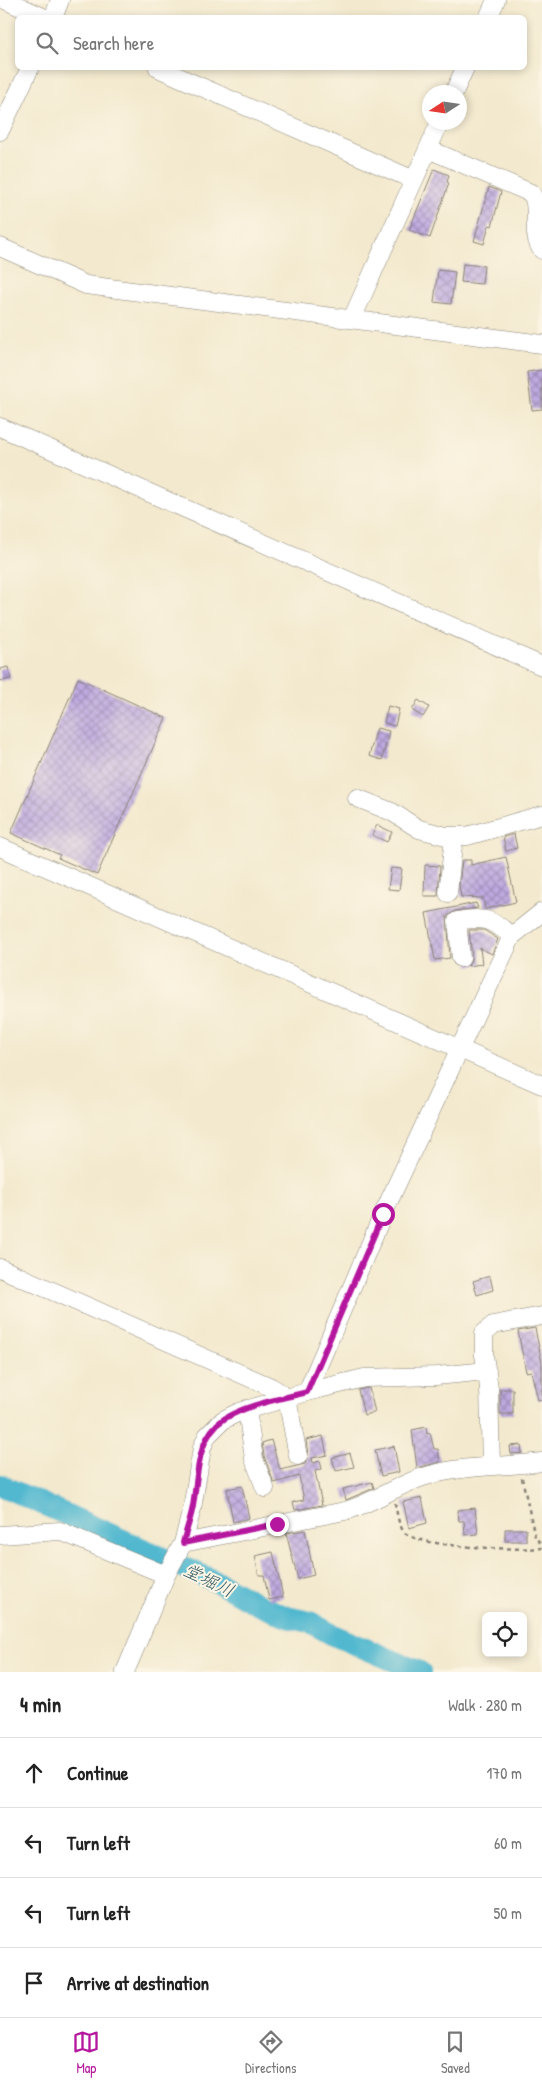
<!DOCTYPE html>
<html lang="en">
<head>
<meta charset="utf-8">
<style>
	:root { --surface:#fff; --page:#f6f6f6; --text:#222; --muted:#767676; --line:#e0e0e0; --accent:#b5179e }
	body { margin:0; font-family:"Patrick Hand","Klee One",sans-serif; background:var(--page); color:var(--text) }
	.controls { position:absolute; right:15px; bottom:15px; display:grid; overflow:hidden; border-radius:8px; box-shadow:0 2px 8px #0003 }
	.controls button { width:45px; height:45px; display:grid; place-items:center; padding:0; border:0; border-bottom:1px solid var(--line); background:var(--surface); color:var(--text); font:25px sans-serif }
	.compass { position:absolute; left:422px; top:85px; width:45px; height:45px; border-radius:50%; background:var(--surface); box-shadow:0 2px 8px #0003; rotate:258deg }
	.stop { position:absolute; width:15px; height:15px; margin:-11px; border:4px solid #b5179e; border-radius:50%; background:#fff }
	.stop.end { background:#b5179e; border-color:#fff; box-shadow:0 1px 5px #0008 }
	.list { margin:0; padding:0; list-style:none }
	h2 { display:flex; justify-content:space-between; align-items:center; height:65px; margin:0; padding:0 20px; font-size:21px }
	h2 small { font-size:16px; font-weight:400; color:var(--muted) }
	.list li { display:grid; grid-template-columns:32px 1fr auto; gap:15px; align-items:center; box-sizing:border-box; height:70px; padding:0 20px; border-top:1px solid var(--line) }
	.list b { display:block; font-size:19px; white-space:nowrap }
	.list em { font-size:16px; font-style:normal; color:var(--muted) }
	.icon { flex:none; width:28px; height:28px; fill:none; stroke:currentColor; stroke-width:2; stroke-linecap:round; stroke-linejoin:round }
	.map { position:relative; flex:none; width:542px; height:1672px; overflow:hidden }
	.search { position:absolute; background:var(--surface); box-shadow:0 2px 8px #0003; left:15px; right:15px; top:15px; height:55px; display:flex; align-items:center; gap:12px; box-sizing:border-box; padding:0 18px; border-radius:8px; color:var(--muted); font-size:19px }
	.sheet { height:345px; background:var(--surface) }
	nav { display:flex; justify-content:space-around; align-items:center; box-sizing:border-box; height:70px; border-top:1px solid var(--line); background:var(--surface); font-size:14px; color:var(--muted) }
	nav a { display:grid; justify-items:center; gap:2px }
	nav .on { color:var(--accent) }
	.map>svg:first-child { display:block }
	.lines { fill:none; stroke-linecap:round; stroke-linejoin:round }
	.river { stroke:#51b8cf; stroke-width:22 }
	.building { fill:url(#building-cross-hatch) }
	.minor-casing { stroke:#888275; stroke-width:19 }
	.path { stroke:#888275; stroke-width:2.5; stroke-dasharray:4 4; stroke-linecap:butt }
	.minor { stroke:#fff; stroke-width:18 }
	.route { stroke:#b5179e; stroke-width:6 }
	.labels { text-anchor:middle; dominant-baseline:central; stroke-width:4; stroke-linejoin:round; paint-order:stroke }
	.water-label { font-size:18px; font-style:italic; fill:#315a64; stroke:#fcf5e5 }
</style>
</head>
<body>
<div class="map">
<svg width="542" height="1672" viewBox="0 0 542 1672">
	<defs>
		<pattern id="building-cross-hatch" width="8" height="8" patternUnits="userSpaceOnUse" patternTransform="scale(1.25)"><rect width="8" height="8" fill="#bfaae0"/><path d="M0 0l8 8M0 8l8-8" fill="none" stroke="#9a8ab5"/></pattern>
	</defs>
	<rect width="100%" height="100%" fill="#fcf5e5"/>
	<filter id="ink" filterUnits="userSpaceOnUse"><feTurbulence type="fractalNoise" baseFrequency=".02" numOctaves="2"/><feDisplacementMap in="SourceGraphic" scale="10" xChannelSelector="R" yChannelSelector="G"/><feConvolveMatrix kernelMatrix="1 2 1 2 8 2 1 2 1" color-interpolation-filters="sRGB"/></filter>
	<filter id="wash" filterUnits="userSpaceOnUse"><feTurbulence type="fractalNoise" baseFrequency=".0096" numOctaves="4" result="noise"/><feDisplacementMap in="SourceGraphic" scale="20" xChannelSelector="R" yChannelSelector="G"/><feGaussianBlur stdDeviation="1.12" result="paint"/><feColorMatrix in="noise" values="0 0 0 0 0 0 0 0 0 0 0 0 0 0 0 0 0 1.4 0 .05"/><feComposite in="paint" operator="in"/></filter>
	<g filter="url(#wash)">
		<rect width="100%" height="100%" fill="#f3e9ce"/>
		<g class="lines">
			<path class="river" d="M0,1485L219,1583L259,1605L287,1617L310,1622L333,1635L420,1672"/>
		</g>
		<g id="blocks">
			<path class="building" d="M434,169L449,175L447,182L449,183L430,238L409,230Z
				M489,187L501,192L492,226L489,225L484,244L474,241Z
				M463,264L484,266L482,284L461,282Z
				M438,270L455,272L451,304L434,302Z
				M542,370V409L532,410L527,372Z
				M8,667L11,679L0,681V669Z
				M78,678L166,718L97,875L58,858L60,855L11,833Z
				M418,700L429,707L423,717L412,710Z
				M388,706L399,709L395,726L384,723Z
				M377,728L389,731L382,760L369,756Z
				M377,825L392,832L387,842L372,835Z
				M514,834L517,848L506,851L503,837Z
				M506,857L516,902L485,909L483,898L461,897L459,885L462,860H471V865Z
				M425,865L440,866L438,896H424Z
				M391,868L402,869L399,890L388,889Z
				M476,903L478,908L455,911L447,916L450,958L435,960L426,913Z
				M469,930H484L498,939L492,954L480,948L482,964L468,966L472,957Z
				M490,1276L493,1290L477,1295L473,1281Z
				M535,1328L542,1363V1399L538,1400L531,1371L526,1372L518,1331Z
				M369,1388L375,1412L364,1415L358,1390Z
				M500,1389H513V1414H500Z
				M426,1427L427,1434L430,1433L434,1449H438L440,1462L417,1468L412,1430Z
				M323,1436L327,1455L312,1458L313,1463L320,1461L322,1469L315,1471L322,1505L295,1510L293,1502L304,1500L299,1476L274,1483L264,1456L262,1443L271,1440L280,1470L305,1464L308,1455L306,1440Z
				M521,1445L522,1453L511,1454L510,1446Z
				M394,1446L399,1472L381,1476L375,1450Z
				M350,1453L354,1467L336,1471L332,1458Z
				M372,1482L374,1488L346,1500L343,1489Z
				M242,1486L249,1518L233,1522L227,1489Z
				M422,1498L427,1523L409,1528L403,1502Z
				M475,1508L478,1534L465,1535L464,1521H459L458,1510Z
				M505,1529H526V1541H505Z
				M305,1530L314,1575L298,1579L286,1533Z
				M273,1552L283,1597L269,1600L264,1575H259L255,1556Z"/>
		</g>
	</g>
	<g filter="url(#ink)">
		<use href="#blocks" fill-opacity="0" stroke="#888275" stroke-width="1"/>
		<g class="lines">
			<defs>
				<path id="minor" d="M5,0L45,18
					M53,18L60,0
					M488,18L496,0
					M158,68L414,180
					M454,92L465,68
					M0,131L30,68
					M428,149L531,193C542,207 529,234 542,250
					M0,247L86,285L542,344
					M352,319L440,122
					M0,427L542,666
					M357,798L392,812L419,829L446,836H467L542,815
					M0,847L542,1085
					M448,893L454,836
					M461,958L457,921C484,916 491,919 512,936
					M0,1268L271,1387L279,1392L283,1399
					M307,1392L364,1378L436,1376L487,1371
					M287,1398L298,1456
					M247,1409L254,1459L265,1488
					M491,1465L489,1388L484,1355V1333L493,1325L542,1316
					M0,1535L60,1531L166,1575
					M183,1543L345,1511C376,1502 401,1482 430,1475C467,1465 505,1467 542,1462
					M125,1672L166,1575L183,1543L192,1509L202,1448L207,1436L223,1420L239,1412L307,1392L383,1214L512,936L542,912"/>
			</defs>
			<use href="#minor" class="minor-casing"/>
			<path class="path" d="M522,1478L535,1537L542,1545
				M395,1503C397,1512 398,1526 405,1533C422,1548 517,1550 542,1548"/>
			<use href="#minor" class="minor"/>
		</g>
	</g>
	<g class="lines" filter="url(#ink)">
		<path class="route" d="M277,1524L183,1543C186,1530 191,1518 193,1506C198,1476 196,1437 224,1419C248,1404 281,1399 307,1392L383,1214"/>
	</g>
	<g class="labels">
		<g class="water-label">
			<text transform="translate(209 1580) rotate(26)">堂堀川</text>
		</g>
	</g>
</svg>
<div class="controls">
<button><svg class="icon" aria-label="locate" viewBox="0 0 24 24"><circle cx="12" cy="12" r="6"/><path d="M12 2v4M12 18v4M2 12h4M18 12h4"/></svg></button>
</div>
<svg class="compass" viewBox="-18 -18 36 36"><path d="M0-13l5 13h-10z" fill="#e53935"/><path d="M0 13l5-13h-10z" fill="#767676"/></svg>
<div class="stop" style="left:383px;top:1214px"></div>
<div class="stop end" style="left:277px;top:1524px"></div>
<div class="search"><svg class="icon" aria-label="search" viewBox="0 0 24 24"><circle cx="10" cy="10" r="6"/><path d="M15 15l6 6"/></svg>Search here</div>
</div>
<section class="sheet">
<h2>4 min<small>Walk · 280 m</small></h2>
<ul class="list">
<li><svg class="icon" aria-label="ahead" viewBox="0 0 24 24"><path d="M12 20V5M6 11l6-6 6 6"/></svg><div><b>Continue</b></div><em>170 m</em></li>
<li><svg class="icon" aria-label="left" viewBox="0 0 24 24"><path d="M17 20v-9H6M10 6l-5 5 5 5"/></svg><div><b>Turn left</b></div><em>60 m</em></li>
<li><svg class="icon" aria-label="left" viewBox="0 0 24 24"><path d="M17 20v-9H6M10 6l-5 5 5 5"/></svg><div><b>Turn left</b></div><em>50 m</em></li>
<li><svg class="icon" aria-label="arrive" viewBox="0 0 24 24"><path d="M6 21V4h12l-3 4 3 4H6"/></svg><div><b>Arrive at destination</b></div></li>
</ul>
</section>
<nav>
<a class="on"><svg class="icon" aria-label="map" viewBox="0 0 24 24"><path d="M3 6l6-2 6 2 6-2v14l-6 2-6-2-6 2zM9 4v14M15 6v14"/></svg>Map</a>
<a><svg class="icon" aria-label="directions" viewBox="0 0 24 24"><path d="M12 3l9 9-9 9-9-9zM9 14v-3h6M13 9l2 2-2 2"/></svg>Directions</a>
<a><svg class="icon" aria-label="saved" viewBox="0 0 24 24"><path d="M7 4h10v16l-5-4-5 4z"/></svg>Saved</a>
</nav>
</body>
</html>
